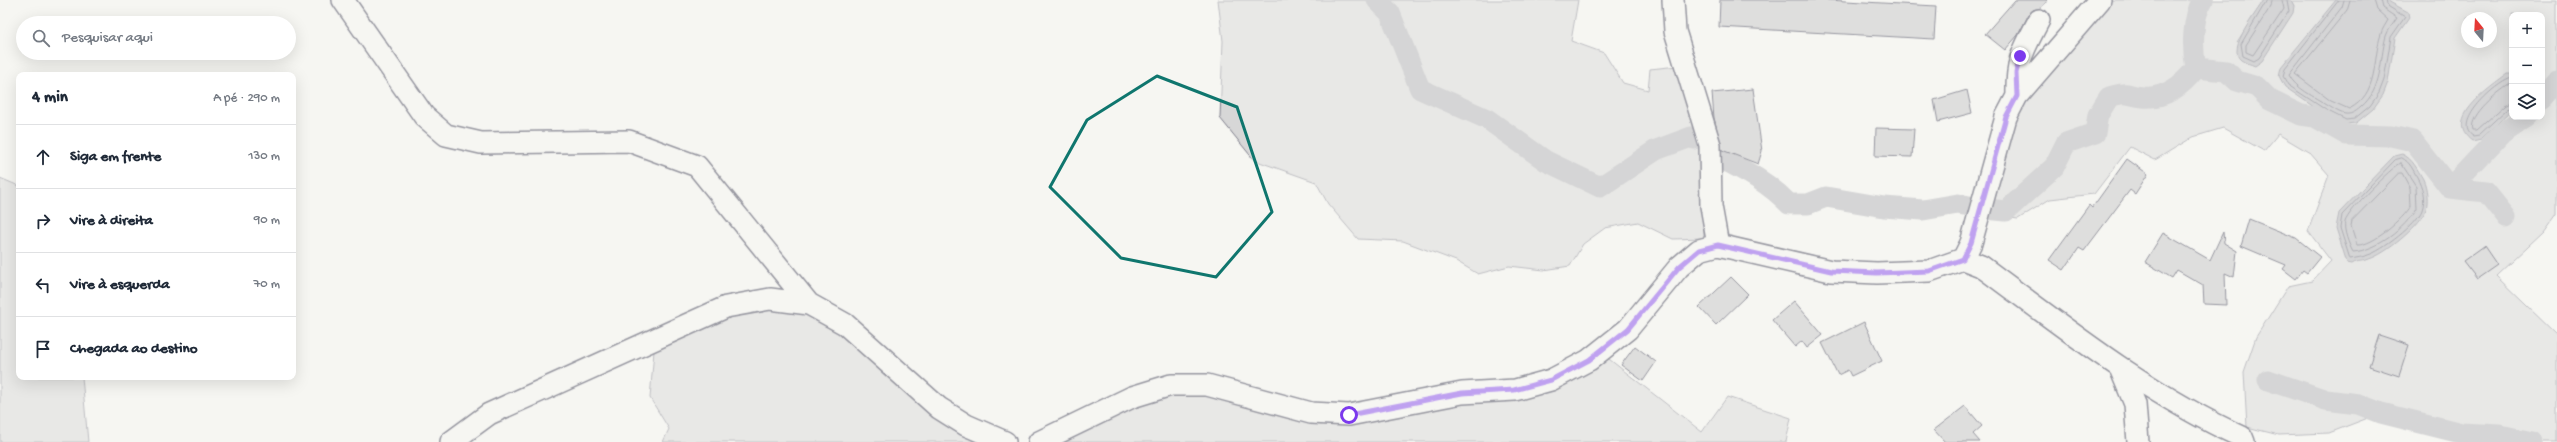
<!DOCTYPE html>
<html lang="pt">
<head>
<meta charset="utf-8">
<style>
	:root { --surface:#fff; --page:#f2f2f3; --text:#1f2937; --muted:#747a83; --line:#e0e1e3 }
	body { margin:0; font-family:"Gochi Hand",sans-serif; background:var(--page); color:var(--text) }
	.controls { position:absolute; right:12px; top:12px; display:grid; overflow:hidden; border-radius:8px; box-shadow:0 4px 16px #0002 }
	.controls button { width:36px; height:36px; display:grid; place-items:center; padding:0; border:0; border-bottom:1px solid var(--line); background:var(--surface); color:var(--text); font:20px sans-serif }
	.compass { position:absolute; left:2461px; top:12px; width:36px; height:36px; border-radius:50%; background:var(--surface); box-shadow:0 4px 16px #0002; rotate:342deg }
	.stop { position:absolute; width:12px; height:12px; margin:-9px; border:3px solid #7c3aed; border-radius:50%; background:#fff }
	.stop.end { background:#7c3aed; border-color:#fff; box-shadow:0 1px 4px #0008 }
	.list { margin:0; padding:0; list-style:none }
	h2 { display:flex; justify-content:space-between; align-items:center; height:52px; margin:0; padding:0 16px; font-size:17px }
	h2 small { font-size:13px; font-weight:400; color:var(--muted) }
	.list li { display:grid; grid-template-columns:26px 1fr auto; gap:12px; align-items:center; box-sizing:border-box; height:64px; padding:0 16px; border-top:1px solid var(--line) }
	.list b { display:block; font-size:15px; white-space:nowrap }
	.list em { font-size:13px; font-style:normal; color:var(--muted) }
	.icon { flex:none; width:22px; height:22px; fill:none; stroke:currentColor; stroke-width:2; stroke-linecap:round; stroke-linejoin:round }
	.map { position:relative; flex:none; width:2557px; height:442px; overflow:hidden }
	.search { position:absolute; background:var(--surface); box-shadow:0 4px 16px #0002; left:16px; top:16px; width:280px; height:44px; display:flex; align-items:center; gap:10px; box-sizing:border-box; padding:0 14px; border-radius:22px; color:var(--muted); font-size:15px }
	.panel { position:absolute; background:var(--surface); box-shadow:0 4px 16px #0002; left:16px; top:72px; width:280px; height:308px; border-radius:8px }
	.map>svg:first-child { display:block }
	.green { fill:#d7d7d7; stroke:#7c7c89; fill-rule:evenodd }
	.water { fill:#adadb3; stroke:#757583 }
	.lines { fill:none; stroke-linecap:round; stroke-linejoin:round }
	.shore { stroke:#5a5a6b; stroke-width:1 }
	.canal { stroke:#adadb3; stroke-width:21 }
	.building { fill:#c2c2c4; stroke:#22223b }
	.minor-casing { stroke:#22223b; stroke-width:24 }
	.minor { stroke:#f6f6f2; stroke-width:21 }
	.route { stroke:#7c3aed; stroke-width:5 }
	.marked { fill:none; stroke:#0f766e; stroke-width:3; stroke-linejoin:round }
</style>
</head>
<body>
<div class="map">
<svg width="2557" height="442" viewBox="0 0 2557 442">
	<rect width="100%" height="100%" fill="#f6f6f2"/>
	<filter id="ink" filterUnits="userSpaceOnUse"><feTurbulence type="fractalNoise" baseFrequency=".025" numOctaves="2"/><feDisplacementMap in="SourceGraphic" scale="8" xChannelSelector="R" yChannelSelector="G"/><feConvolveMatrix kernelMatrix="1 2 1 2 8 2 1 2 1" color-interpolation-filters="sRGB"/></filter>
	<g filter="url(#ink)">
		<path class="green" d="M1218,0H1578L1571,41L1604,53L1623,83L1648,90L1650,69L1678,66L1698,127L1704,238L1673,239L1638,222L1605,228L1583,244L1570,266L1544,270L1509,266L1478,274L1456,261L1403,241L1358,239L1328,204L1316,182L1254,160L1220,118L1223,41Z
			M2112,0H2264L2237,42L2294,6L2291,0H2557V213L2544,231L2496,276L2557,335V442H2532L2500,435L2461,433L2381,413L2329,433L2279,435L2247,427L2244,372L2256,337L2288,286L2312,281L2331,261L2308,231L2329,175L2310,153L2278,134L2264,151L2223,128L2193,137L2155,160L2130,147L2094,194L2050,199L2018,219L1989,215L2019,111ZM2512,15H2542V117H2512ZM2467,18H2491V42H2467Z
			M0,178L19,186V377H82L88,442H0Z
			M809,304L939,408L1005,442H663L669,429L650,398L654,351L691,335L726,307Z
			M1600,352L1702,432L1727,397L1791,418L1786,442H1039L1171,385L1311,413L1515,390Z"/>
		<path class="water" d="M2264,0H2291L2294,6L2293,13L2262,61L2255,66C2251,64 2245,63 2241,60C2226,49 2257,12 2264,0Z
			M2336,0H2386L2408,12L2409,18L2395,38L2388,82L2383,95L2373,109L2356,123L2345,124L2324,114L2285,87L2279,76L2281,67Z
			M2508,74H2512V110L2481,139L2472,141C2442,119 2490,88 2508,74Z
			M2402,154C2413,159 2417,169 2423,179C2427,187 2429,203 2425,212C2418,227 2386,254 2369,259C2363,262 2358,260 2352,264L2347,263L2336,228L2339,213L2394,156Z"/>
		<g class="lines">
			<path class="shore" d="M2267,0L2241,44L2243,56L2254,61L2259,58L2289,11L2287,0
				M2272,0L2271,6L2246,45V52L2253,55L2284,9L2282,0
				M2339,0L2285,69L2283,76L2288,85L2326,110L2346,120L2354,119L2370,106L2379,93L2384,80L2391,37L2405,17L2386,5L2385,0
				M2344,0L2342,7L2289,75C2295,88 2315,97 2327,105C2342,114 2348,119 2361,107C2383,88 2379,62 2386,36C2388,30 2393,24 2397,18L2382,8L2380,0
				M2350,0L2347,10L2295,74L2331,101L2349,109C2379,94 2372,61 2381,34C2382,29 2386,24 2388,20L2377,10L2374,0
				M2512,78C2497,81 2451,123 2473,136L2479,135L2508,108L2512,107
				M2512,83C2500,90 2468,115 2473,130H2477L2505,105L2512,102
				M2402,158C2410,162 2413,170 2417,177C2422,186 2426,199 2422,210C2417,224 2382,251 2368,255C2363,257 2356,258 2350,259L2340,228L2342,215L2395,160Z
				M2401,163L2416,186L2417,208C2404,229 2378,250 2353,252C2349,245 2343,230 2345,222C2348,211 2391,167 2401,163Z
				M2399,173H2402L2410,188L2411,206C2403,219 2373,246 2357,245L2351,226L2352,221Z"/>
			<path class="canal" d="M1377,0L1390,13L1420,89L1487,119L1546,161L1600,187L1656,150L1691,137L1694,139
				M2196,68L2226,71L2237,81L2257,87L2270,100L2301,115L2315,117L2347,135L2391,136L2413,141L2450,188L2486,192L2506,217
				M2542,99L2557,82
				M1720,158C1746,171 1769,183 1789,204H1808L1826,197L1884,207L1923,210L1958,204L1975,207
				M2450,188L2502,133L2526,117
				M1986,209L2006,211L2054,167L2066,143L2095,133L2098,115L2109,97C2130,91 2125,95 2143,97C2166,99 2183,85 2196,68C2192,49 2192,17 2203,0
				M2268,380L2326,400L2358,404L2381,413L2461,433L2500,435L2532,442"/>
		</g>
		<path class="building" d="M1720,0H1828L1936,6L1934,39L1719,27Z
			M2015,0H2048L2041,8L2033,10L2029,14L2018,35L2005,50L1985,34Z
			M1753,89L1762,151L1758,164L1722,150L1714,118L1712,93Z
			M1967,90L1972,113L1938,122L1934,100Z
			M1876,128L1914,129L1912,157L1875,156Z
			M2127,159L2148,174L2135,194L2130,190L2084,251L2079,248L2064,270L2049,260L2089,205L2092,208Z
			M2249,219L2296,238L2320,257L2307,273L2303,270L2296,279L2283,269L2286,265L2241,246Z
			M2223,232L2224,243L2237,251L2234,277L2225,273L2226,305L2204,304L2203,285L2177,270L2172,278L2145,262L2163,233L2210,260Z
			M2484,246L2497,265L2477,279L2463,261Z
			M1731,277L1748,294L1716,325L1699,307Z
			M1794,301L1823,335L1807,348L1802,341L1795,347L1772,320Z
			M1864,322L1882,361L1851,376L1848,370L1838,375L1822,343Z
			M2379,335L2409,345L2399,376L2369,366Z
			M1635,346L1656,362L1643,381L1621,365Z
			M1965,406L1982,426L1973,434L1980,442H1945L1934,430Z"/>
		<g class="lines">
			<defs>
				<path id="minor" d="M343,0L424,116L446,135L481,143L629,141L697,166L809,304
					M1673,0L1675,31L1710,145L1711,206L1718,245
					M2017,96C2016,60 2023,51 2039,20
					M1963,259L1981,266C2065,328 2147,394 2242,437L2244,442
					M2120,368L2135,404L2138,442
					M451,442L489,414L726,307L770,299L809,304L845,324L939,408L966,425L1005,442
					M1039,442L1132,397L1171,385H1207L1311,413L1349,415L1462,393L1515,390L1551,380L1589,360L1628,329L1679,267L1699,250L1718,245L1831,271L1877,273L1929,271L1963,259L1971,243L2006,117L2017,96L2100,0"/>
			</defs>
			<use href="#minor" class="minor-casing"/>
			<use href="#minor" class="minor"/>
		</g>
	</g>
	<g class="lines" filter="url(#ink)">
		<path class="route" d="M1349,415L1462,393L1514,390L1551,380L1589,360L1628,329L1679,267L1699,250L1718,245L1831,271L1877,273L1929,271L1963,259L1971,243L2006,117L2017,96L2016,73L2020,56"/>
	</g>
	<path d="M0 0H2557V442H0ZM1157,76L1237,107L1272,212L1216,277L1121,258L1050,187L1087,120Z" fill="#f6f6f2" fill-opacity=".55" fill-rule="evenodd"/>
	<path class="marked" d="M1157,76L1237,107L1272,212L1216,277L1121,258L1050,187L1087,120Z"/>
</svg>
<div class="controls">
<button>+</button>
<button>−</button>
<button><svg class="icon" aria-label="layers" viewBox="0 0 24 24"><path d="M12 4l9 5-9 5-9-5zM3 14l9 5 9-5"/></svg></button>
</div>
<svg class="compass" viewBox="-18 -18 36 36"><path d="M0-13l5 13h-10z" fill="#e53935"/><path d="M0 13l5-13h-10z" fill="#747a83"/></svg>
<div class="stop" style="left:1349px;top:415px"></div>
<div class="stop end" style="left:2020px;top:56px"></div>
<div class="search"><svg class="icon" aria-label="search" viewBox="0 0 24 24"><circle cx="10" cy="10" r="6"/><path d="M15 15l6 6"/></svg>Pesquisar aqui</div>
<section class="panel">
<h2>4 min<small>A pé · 290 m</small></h2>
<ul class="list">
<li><svg class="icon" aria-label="ahead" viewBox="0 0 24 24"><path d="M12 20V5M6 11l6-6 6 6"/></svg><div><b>Siga em frente</b></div><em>130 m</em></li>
<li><svg class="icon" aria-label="right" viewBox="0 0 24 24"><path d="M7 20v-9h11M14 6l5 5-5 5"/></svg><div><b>Vire à direita</b></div><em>90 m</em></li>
<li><svg class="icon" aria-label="left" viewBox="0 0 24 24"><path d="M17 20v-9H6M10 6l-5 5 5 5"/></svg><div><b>Vire à esquerda</b></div><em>70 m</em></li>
<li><svg class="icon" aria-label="arrive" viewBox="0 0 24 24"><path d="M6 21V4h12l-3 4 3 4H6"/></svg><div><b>Chegada ao destino</b></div></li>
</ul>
</section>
</div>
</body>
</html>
